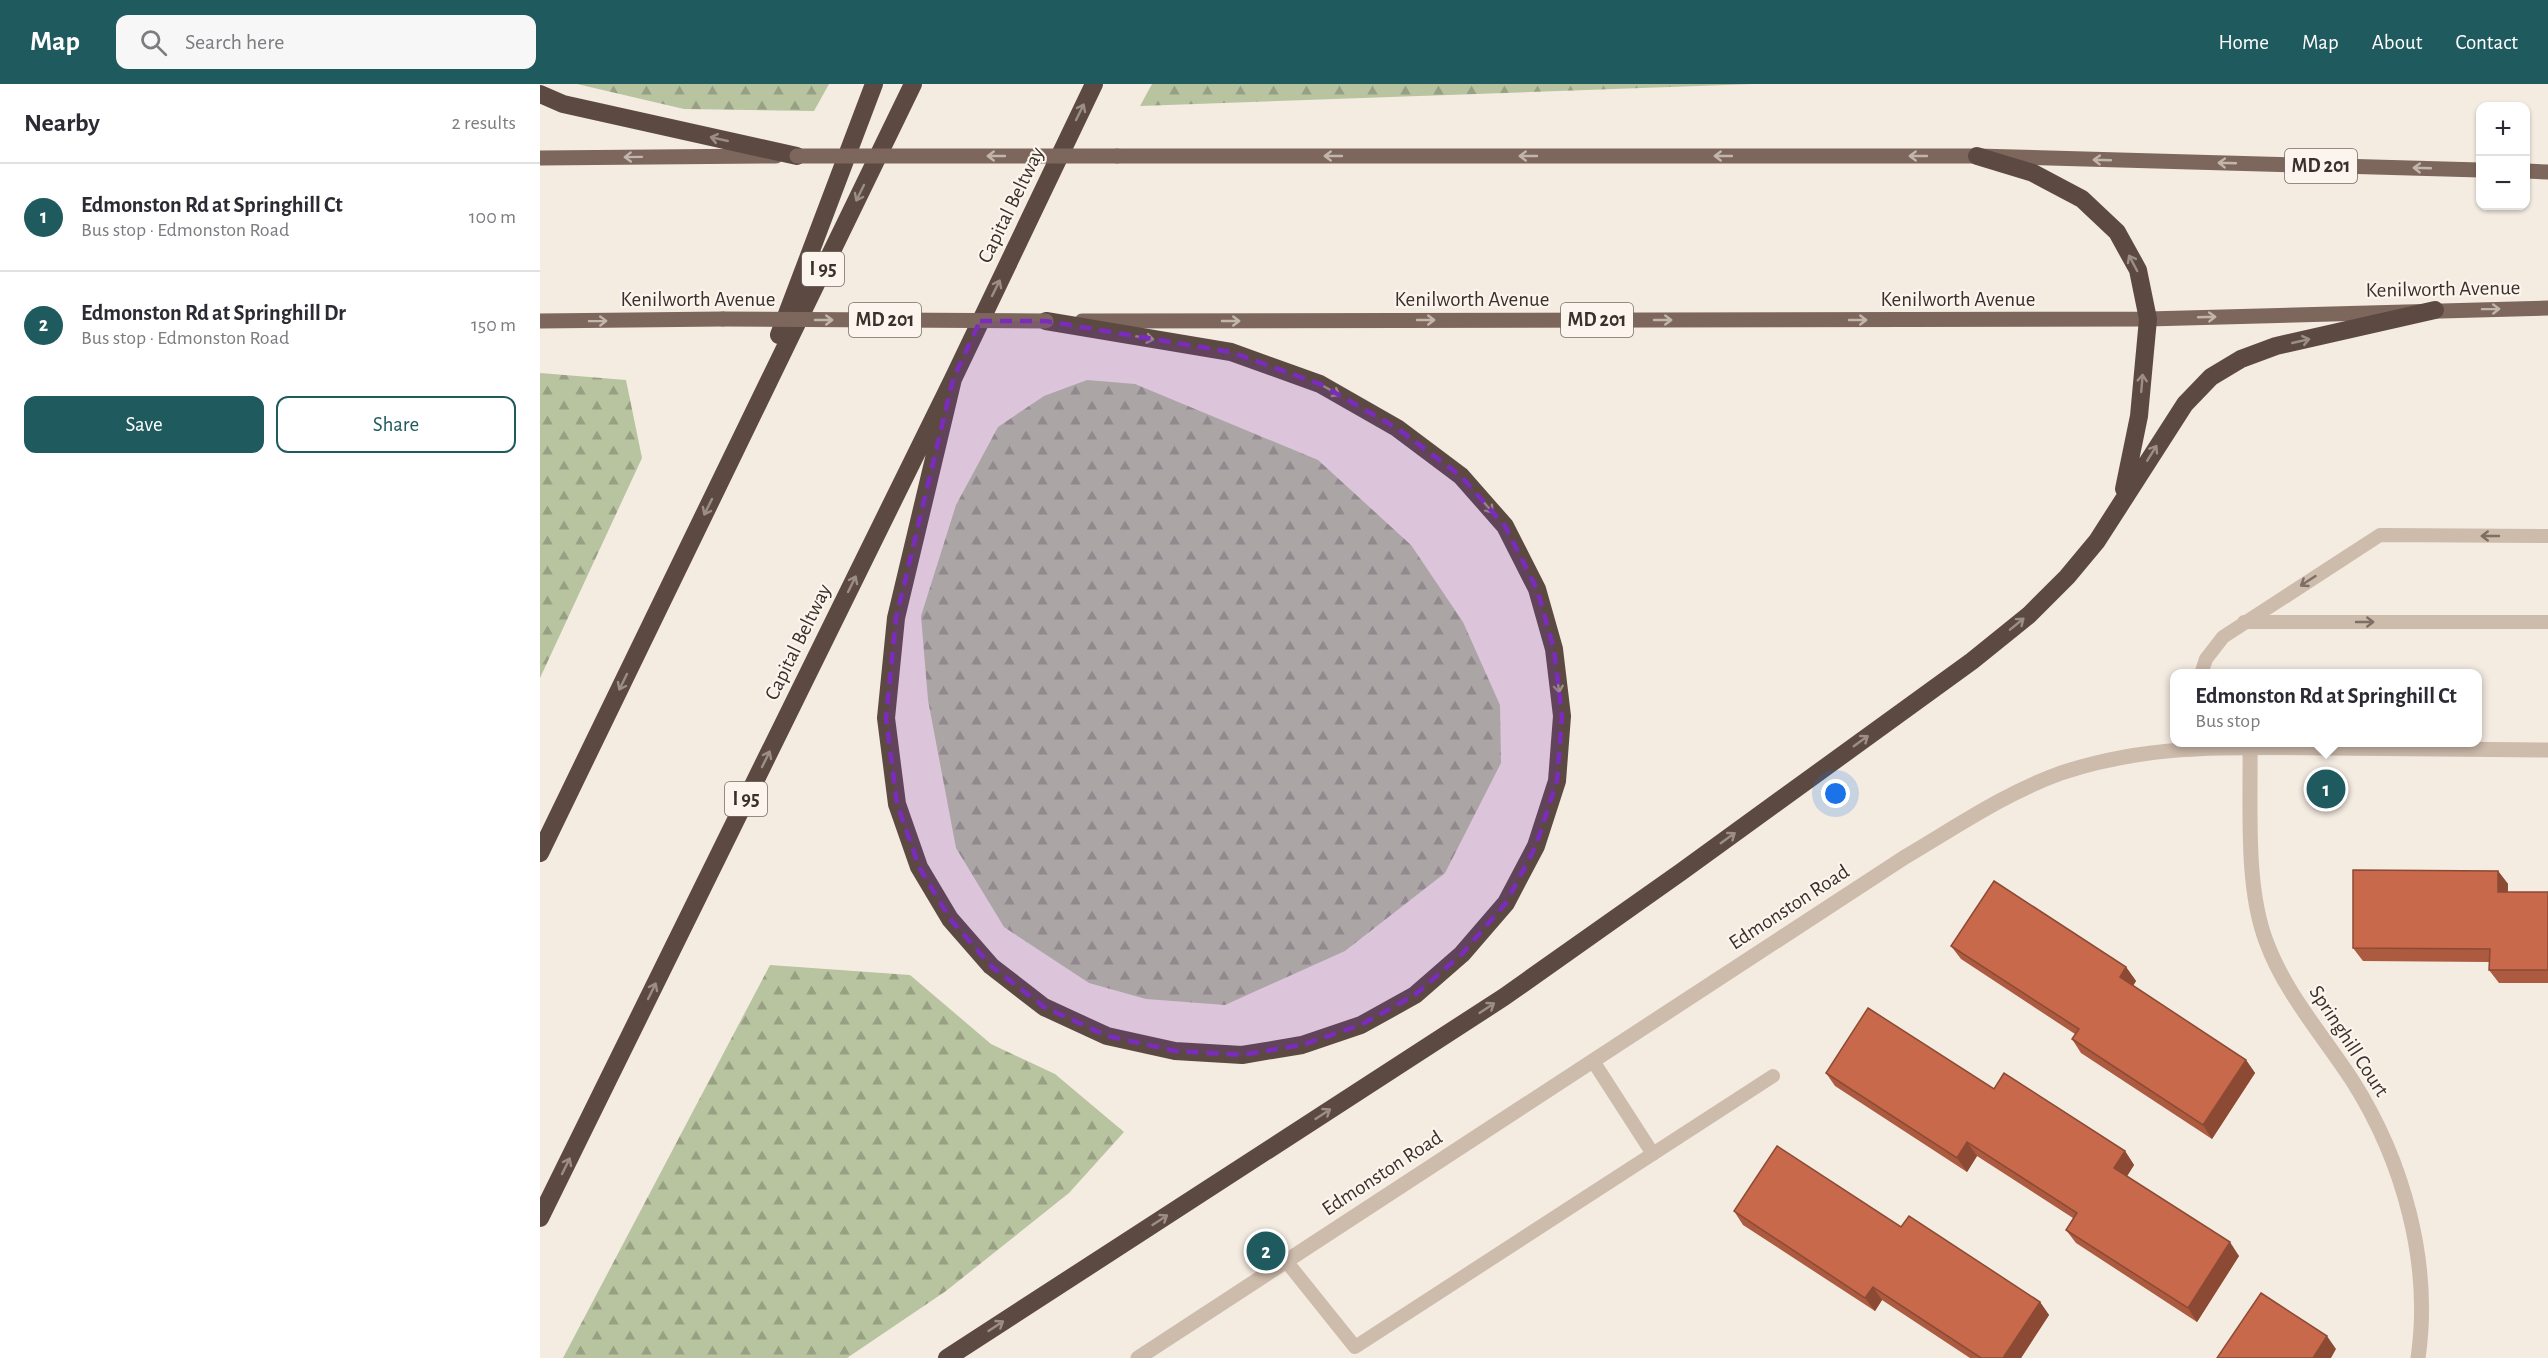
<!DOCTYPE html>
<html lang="en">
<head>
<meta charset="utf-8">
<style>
	:root { --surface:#fff; --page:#f7f7f7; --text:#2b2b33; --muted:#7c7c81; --line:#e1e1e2; --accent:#1f5a5e }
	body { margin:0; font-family:"Alegreya Sans",sans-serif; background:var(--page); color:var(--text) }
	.controls { position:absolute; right:18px; top:18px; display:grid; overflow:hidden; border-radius:12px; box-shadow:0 2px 4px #0004 }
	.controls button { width:54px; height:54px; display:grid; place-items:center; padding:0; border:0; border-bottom:2px solid var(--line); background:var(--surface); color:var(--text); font:30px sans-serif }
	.you { position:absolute; left:1296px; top:710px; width:21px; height:21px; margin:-15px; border:4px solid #fff; border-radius:50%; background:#1a73e8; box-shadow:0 0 0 9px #1a73e833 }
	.badge { display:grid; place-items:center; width:39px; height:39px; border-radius:50%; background:var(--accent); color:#fff; font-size:20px; font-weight:700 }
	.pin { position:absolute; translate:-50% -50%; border:3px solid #fff; box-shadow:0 2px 6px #0006 }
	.popup { position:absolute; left:1630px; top:585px; width:312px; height:78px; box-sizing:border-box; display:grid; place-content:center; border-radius:12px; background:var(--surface); filter:drop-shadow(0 2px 4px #0005); font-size:20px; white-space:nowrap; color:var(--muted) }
	.popup b { font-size:22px; color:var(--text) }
	.popup::after { content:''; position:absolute; left:50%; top:100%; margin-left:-12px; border:12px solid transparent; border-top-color:var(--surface) }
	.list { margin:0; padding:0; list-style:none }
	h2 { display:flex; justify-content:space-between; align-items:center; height:78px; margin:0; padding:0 24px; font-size:26px }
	h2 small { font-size:20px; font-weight:400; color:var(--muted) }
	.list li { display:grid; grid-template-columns:39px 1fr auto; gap:18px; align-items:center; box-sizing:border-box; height:108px; padding:0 24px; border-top:2px solid var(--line) }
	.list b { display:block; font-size:22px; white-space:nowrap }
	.list p { margin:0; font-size:20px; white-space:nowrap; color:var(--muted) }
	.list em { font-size:20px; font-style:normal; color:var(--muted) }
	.actions { display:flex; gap:12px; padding:18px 24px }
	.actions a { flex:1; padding:14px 0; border:2px solid var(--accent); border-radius:12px; text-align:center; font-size:21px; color:var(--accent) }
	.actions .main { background:var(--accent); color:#fff }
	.icon { flex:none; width:33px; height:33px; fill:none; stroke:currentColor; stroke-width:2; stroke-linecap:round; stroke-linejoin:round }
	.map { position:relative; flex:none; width:2008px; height:1274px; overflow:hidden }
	header { display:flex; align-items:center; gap:36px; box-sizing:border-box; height:84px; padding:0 30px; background:var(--accent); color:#fff }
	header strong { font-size:28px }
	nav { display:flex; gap:33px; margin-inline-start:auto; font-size:21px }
	.search { width:420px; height:54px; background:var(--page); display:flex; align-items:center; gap:15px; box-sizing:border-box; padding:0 21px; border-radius:12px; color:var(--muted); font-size:22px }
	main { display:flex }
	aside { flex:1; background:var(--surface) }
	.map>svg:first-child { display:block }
	.forest { fill:url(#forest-firs) }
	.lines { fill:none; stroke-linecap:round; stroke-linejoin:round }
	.service { stroke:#cdbbac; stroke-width:14 }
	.minor { stroke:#cdbbac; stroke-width:15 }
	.tertiary { stroke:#cdbbac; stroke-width:15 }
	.primary { stroke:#7d675c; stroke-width:15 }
	.motorway { stroke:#5c4a42; stroke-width:18 }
	.primary-bridge { stroke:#7d675c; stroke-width:15 }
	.wall { fill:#ac5a40 }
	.shaded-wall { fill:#8c4a34 }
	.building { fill:#c8694b; stroke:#8c4a34; stroke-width:1.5 }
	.oneway { stroke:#9c8e87 }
	.oneway2 { stroke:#c2b5ac }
	.oneway3 { stroke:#7d6f65 }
	.marked { fill:#7b2cbf; fill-opacity:0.2; stroke:#7b2cbf; stroke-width:4.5; stroke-dasharray:12 8; stroke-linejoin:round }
	.labels { text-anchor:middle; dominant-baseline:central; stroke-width:4.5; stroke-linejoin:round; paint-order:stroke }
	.shield { fill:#fbf5ee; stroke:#756b66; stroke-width:1.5 }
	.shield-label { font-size:20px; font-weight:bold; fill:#3b302b }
	.street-label { font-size:21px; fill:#3b302b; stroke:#fbf5ee }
</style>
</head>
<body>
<header>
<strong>Map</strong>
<div class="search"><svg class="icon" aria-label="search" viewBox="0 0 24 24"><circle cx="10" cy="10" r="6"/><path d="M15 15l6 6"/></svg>Search here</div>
<nav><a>Home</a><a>Map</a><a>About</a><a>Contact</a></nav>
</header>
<main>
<aside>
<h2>Nearby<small>2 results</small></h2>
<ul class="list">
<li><span class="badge">1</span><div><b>Edmonston Rd at Springhill Ct</b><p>Bus stop · Edmonston Road</p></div><em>100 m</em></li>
<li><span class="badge">2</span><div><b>Edmonston Rd at Springhill Dr</b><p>Bus stop · Edmonston Road</p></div><em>150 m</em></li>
</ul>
<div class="actions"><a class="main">Save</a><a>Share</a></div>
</aside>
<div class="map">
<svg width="2008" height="1274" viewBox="0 0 2008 1274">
	<defs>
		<pattern id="forest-firs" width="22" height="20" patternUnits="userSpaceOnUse" patternTransform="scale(1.5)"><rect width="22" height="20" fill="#b8c4a0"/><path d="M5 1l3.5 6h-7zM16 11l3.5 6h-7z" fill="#97a083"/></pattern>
	</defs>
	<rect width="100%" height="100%" fill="#f4ebe1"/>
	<path class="forest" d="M37,0H289L274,27L144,25Z
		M612,0H1213L600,22Z
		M0,289L86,296L102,374L0,594Z
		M547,296L595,300L778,376L871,461L923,538L960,621L961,679L905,789L805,867L685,921L606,915L549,899L464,843L416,764L388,616L381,532L416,421L458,343L504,312Z
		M230,881L370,891L451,960L515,990L584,1048L529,1109L406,1207L307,1274H23Z"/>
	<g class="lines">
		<path class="service" d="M1704,538H2008
			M1661,590L1666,575L1683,553L1840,451L2008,452
			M1053,977L1113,1070
			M746,1177L815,1263L1233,992"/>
		<path class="minor" d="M1710,663C1711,723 1705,801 1726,857C1745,909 1782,950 1812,996C1863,1076 1892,1179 1878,1274"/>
		<path class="tertiary" d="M598,1274L1365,773C1416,743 1465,709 1521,689C1610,659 1698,663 1790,664C1863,665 1935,665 2008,666"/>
		<path class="primary" d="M577,72H1437L1940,86
			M0,74L236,72
			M1986,87L2008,88
			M0,237L183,235
			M542,237L1608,235L2008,224"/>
		<path class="motorway" d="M0,10L23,20L257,72
			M1437,72L1493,89L1542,115L1577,148L1598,186L1608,235L1599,332L1584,405
			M239,251L334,0
			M413,295L356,534L346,634L357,720L379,783L410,835L451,882L504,923L567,952L635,967L702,971L762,961L821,941L875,911L922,870L966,819L996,762L1017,697L1022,632L1014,565L997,505L965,442L921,392L857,344L780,300L691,268L506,237
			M0,769L373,0
			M0,1134L413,295L554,0
			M407,1274L964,913L1141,788L1432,577L1489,531L1527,493L1557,457L1645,320L1671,293L1701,275L1736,262L1895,226"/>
		<path class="primary-bridge" d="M257,72H577
			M183,235L506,237"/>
	</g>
	<path class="wall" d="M1958,787L1968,800V808H2008V899H1959L1949,886V878L1823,877L1813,864Z
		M1411,862L1586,883L1596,897L1593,902L1706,976L1715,989L1672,1055L1541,969L1532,955L1535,950L1421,875Z
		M1286,989L1454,1005L1585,1067L1594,1081L1587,1092L1699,1172L1657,1238L1536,1159L1526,1146L1533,1134L1437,1072L1427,1088L1295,1002Z
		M1194,1127L1361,1143L1500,1218L1509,1231L1481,1274H1430L1342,1216L1335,1227L1203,1141Z"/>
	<path class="shaded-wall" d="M1958,787L1968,800L1967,821L1958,808Z
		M1586,883L1596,897L1589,907L1580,893Z
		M1706,976L1715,989L1672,1055L1663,1041Z
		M1427,1058L1437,1072L1427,1088L1417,1074Z
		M1585,1067L1594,1081L1584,1097L1574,1084Z
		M1690,1158L1699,1172L1657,1238L1648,1224Z
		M1333,1203L1342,1216L1335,1227L1325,1214Z
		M1500,1218L1509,1231L1481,1274H1463Z
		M1787,1252L1796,1265L1791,1274H1773Z"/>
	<path class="building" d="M1813,786L1958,787V808H2008V886H1949L1950,865L1813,864Z
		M1454,797L1586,883L1580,893L1706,976L1663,1041L1532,955L1539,945L1411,862Z
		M1328,924L1454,1005L1464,989L1585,1067L1574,1084L1690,1158L1648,1224L1526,1146L1537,1129L1427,1058L1417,1074L1286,989Z
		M1237,1062L1361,1143L1369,1132L1500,1218L1463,1274H1441L1333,1203L1325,1214L1194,1127Z
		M1721,1209L1787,1252L1773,1274H1677Z"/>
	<defs><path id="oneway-shaft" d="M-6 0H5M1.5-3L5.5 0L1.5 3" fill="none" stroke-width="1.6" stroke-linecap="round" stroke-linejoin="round" transform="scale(1.5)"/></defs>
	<g class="oneway">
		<use href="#oneway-shaft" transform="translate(540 28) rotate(-64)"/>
		<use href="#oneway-shaft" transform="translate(179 55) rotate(-167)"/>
		<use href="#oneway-shaft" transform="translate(320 109) rotate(116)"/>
		<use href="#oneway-shaft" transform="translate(1593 179) rotate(-118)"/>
		<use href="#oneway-shaft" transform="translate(456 204) rotate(-64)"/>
		<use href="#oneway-shaft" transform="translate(605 254) rotate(10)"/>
		<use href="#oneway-shaft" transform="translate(1761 257) rotate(-13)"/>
		<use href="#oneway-shaft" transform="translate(1602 299) rotate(-85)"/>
		<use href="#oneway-shaft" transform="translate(792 307) rotate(30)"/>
		<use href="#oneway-shaft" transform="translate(1612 369) rotate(-58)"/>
		<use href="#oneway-shaft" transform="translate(947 422) rotate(49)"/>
		<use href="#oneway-shaft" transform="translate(168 423) rotate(116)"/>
		<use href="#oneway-shaft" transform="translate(312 500) rotate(-64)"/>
		<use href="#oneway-shaft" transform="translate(1477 540) rotate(-39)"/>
		<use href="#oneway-shaft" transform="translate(83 598) rotate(116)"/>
		<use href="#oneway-shaft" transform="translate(1018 600) rotate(83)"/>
		<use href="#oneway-shaft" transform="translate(1321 657) rotate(-36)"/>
		<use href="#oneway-shaft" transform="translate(226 675) rotate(-64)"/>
		<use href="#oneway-shaft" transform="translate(1188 754) rotate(-36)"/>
		<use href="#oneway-shaft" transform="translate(112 907) rotate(-64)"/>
		<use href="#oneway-shaft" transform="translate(947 924) rotate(-33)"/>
		<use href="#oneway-shaft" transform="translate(783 1030) rotate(-33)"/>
		<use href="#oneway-shaft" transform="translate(26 1082) rotate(-64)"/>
		<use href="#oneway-shaft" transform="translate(620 1136) rotate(-33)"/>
		<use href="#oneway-shaft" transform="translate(456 1242) rotate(-33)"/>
	</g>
	<g class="oneway2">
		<use href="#oneway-shaft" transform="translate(456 72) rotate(-180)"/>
		<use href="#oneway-shaft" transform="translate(793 72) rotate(180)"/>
		<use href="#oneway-shaft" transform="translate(988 72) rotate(180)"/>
		<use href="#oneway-shaft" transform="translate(1183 72) rotate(180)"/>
		<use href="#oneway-shaft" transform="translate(1378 72) rotate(180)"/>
		<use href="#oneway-shaft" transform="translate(93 73) rotate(179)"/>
		<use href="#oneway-shaft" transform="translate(1562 76) rotate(-178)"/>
		<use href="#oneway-shaft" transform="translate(1687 79) rotate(-178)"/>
		<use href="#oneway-shaft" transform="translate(1882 84) rotate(-178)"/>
		<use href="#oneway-shaft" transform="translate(1951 225) rotate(-1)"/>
		<use href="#oneway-shaft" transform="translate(1667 233) rotate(-2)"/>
		<use href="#oneway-shaft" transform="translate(284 236)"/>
		<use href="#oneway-shaft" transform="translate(886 236)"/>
		<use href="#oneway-shaft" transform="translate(1123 236)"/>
		<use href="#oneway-shaft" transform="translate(1318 236)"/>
		<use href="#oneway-shaft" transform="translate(58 237) rotate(-1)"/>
		<use href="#oneway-shaft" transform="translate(691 237)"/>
	</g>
	<g class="oneway3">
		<use href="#oneway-shaft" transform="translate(1950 452) rotate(-180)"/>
		<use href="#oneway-shaft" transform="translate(1768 497) rotate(147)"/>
		<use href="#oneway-shaft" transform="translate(1825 538)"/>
	</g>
	<path class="marked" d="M440,237H506L691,268L780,300L857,344L921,392L965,442L997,505L1014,565L1022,632L1017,697L996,762L966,819L922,870L875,911L821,941L762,961L702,971L635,967L567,952L504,923L451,882L410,835L379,783L357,720L346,634L356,534L413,295Z"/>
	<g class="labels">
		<g class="shield">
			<rect x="1745" y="65" width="72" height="34" rx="4.5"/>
			<rect x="262" y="168" width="42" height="34" rx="4.5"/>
			<rect x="309" y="219" width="72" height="34" rx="4.5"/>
			<rect x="1021" y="219" width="72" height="34" rx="4.5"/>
			<rect x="185" y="698" width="42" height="34" rx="4.5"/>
		</g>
		<g class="shield-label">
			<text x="1781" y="82">MD 201</text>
			<text x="283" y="185">I 95</text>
			<text x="345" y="236">MD 201</text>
			<text x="1057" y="236">MD 201</text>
			<text x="206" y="715">I 95</text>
		</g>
		<g class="street-label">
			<text transform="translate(471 121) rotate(-64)">Capital Beltway</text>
			<text transform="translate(1903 205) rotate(-1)">Kenilworth Avenue</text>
			<text x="158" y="215">Kenilworth Avenue</text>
			<text x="932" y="215">Kenilworth Avenue</text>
			<text x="1418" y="215">Kenilworth Avenue</text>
			<text transform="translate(258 558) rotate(-64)">Capital Beltway</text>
			<text transform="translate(1249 823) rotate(-33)">Edmonston Road</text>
			<text transform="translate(1809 957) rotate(57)">Springhill Court</text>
			<text transform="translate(842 1089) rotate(-33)">Edmonston Road</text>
		</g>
	</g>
</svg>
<div class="controls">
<button>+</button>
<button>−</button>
</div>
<div class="you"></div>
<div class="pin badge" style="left:1786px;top:705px">1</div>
<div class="popup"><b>Edmonston Rd at Springhill Ct</b>Bus stop</div>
<div class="pin badge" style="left:726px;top:1167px">2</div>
</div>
</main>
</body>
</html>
